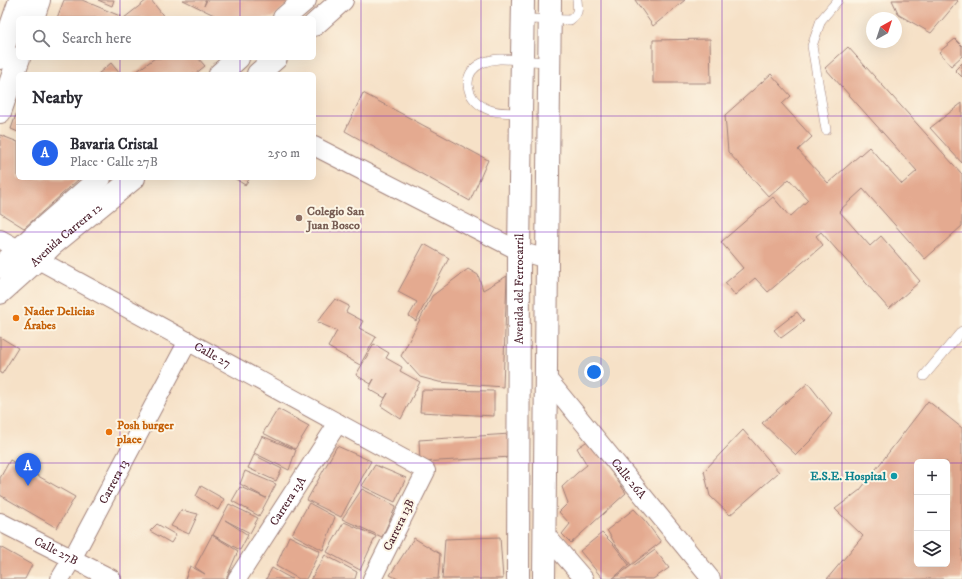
<!DOCTYPE html>
<html lang="en">
<head>
<meta charset="utf-8">
<style>
	:root { --surface:#fff; --page:#f2f2f3; --text:#2b2b33; --muted:#7c7c81; --line:#e1e1e2; --accent:#2563eb }
	body { margin:0; font-family:"IM FELL DW Pica",serif; background:var(--page); color:var(--text) }
	.controls { position:absolute; right:12px; bottom:12px; display:grid; overflow:hidden; border-radius:6px; box-shadow:0 4px 16px #0002 }
	.controls button { width:36px; height:36px; display:grid; place-items:center; padding:0; border:0; border-bottom:1px solid var(--line); background:var(--surface); color:var(--text); font:20px sans-serif }
	.compass { position:absolute; left:866px; top:12px; width:36px; height:36px; border-radius:50%; background:var(--surface); box-shadow:0 4px 16px #0002; rotate:39deg }
	.you { position:absolute; left:594px; top:372px; width:14px; height:14px; margin:-10px; border:3px solid #fff; border-radius:50%; background:#1a73e8; box-shadow:0 0 0 6px #1a73e833 }
	.badge { display:grid; place-items:center; width:26px; height:26px; border-radius:50%; background:var(--accent); color:#fff; font-size:13px; font-weight:700 }
	.pin { position:absolute; translate:-50% -33px; filter:drop-shadow(0 1px 2px #0008) }
	.pin::after { content:''; position:absolute; top:21px; width:14px; height:12px; background:inherit; clip-path:polygon(0 0,100% 0,50% 100%) }
	.list { margin:0; padding:0; list-style:none }
	h2 { display:flex; justify-content:space-between; align-items:center; height:52px; margin:0; padding:0 16px; font-size:17px }
	h2 small { font-size:13px; font-weight:400; color:var(--muted) }
	.list li { display:grid; grid-template-columns:26px 1fr auto; gap:12px; align-items:center; box-sizing:border-box; height:56px; padding:0 16px; border-top:1px solid var(--line) }
	.list b { display:block; font-size:15px; white-space:nowrap }
	.list p { margin:0; font-size:13px; white-space:nowrap; color:var(--muted) }
	.list em { font-size:13px; font-style:normal; color:var(--muted) }
	.icon { flex:none; width:22px; height:22px; fill:none; stroke:currentColor; stroke-width:2; stroke-linecap:round; stroke-linejoin:round }
	.map { position:relative; flex:none; width:962px; height:579px; overflow:hidden }
	.search { position:absolute; background:var(--surface); box-shadow:0 4px 16px #0002; left:16px; top:16px; width:300px; height:44px; display:flex; align-items:center; gap:10px; box-sizing:border-box; padding:0 14px; border-radius:6px; color:var(--muted); font-size:15px }
	.panel { position:absolute; background:var(--surface); box-shadow:0 4px 16px #0002; left:16px; top:72px; width:300px; height:108px; border-radius:6px }
	.map>svg:first-child { display:block }
	.building { fill:#e4aa90; fill-rule:evenodd }
	.lines { fill:none; stroke-linecap:round; stroke-linejoin:round }
	.service-casing { stroke:#a08079; stroke-width:10 }
	.minor-casing { stroke:#a08079; stroke-width:20 }
	.tertiary-casing { stroke:#a08079; stroke-width:24 }
	.primary-casing { stroke:#a08079; stroke-width:24 }
	.service { stroke:#fff; stroke-width:9 }
	.minor { stroke:#fff; stroke-width:18 }
	.tertiary { stroke:#fff; stroke-width:22 }
	.primary { stroke:#fff; stroke-width:22 }
	.grid { fill:none; stroke:#7b2cbf; stroke-width:1; stroke-opacity:0.55 }
	.education-dot { fill:#8d6e63; stroke:#fcf5e5; stroke-width:1.5 }
	.food-dot { fill:#e8710a; stroke:#fcf5e5; stroke-width:1.5 }
	.culture-dot { fill:#0f9aa8; stroke:#fcf5e5; stroke-width:1.5 }
	.labels { text-anchor:middle; dominant-baseline:central; stroke-width:4; stroke-linejoin:round; paint-order:stroke }
	.education-label { font-size:12px; font-weight:bold; fill:#785e54; stroke:#fcf5e5; text-anchor:start }
	.street-label { font-size:12px; fill:#4a1f2b; stroke:#fcf5e5 }
	.food-label { font-size:12px; font-weight:bold; fill:#c56008; stroke:#fcf5e5; text-anchor:start }
	.culture-label { font-size:12px; font-weight:bold; fill:#0d838f; stroke:#fcf5e5; text-anchor:end }
</style>
</head>
<body>
<div class="map">
<svg width="962" height="579" viewBox="0 0 962 579">
	<rect width="100%" height="100%" fill="#fcf5e5"/>
	<filter id="ink" filterUnits="userSpaceOnUse"><feTurbulence type="fractalNoise" baseFrequency=".025" numOctaves="2"/><feDisplacementMap in="SourceGraphic" scale="8" xChannelSelector="R" yChannelSelector="G"/><feConvolveMatrix kernelMatrix="1 2 1 2 8 2 1 2 1" color-interpolation-filters="sRGB"/></filter>
	<filter id="wash" filterUnits="userSpaceOnUse"><feTurbulence type="fractalNoise" baseFrequency=".012" numOctaves="4" result="noise"/><feDisplacementMap in="SourceGraphic" scale="16" xChannelSelector="R" yChannelSelector="G"/><feGaussianBlur stdDeviation="0.9" result="paint"/><feColorMatrix in="noise" values="0 0 0 0 0 0 0 0 0 0 0 0 0 0 0 0 0 1.4 0 .05"/><feComposite in="paint" operator="in"/></filter>
	<g filter="url(#wash)">
		<rect width="100%" height="100%" fill="#f6e1c7"/>
		<g id="blocks">
			<path class="building" d="M64,0H82L120,16L119,18H57Z
				M98,0H114L112,6Z
				M147,0H151L165,18H124Z
				M183,0H206L204,6L207,0H292L272,18H216L214,15Z
				M635,0H685L653,26Z
				M892,0H957L958,1L931,33L899,15Z
				M710,39L711,83H653V40Z
				M955,39L962,46V56L951,66L939,52Z
				M848,47L962,174V226L925,259L863,189L839,211L870,246L881,236L920,281L889,309L821,232L816,236L823,245L768,292L755,278L735,295L725,283L743,268L721,242L773,197L790,217L808,200L789,179L769,197L728,152L725,115L771,74L791,96L782,104L812,137L798,150L828,183L869,147L902,184L917,171L825,68Z
				M155,58H198L205,66L195,74H133Z
				M111,63L120,74H98Z
				M962,63V77L955,70Z
				M363,93L488,160L470,201L345,131Z
				M962,103V163L930,128Z
				M18,109V132L11,129Z
				M0,135L18,142V178L79,179L24,228L0,213Z
				M234,178H250L245,185Z
				M424,244L449,258L416,321L409,316L417,302L398,292Z
				M468,269L478,275L483,290L507,276L503,387L439,382L420,377L401,356L432,296Z
				M335,299L349,306L346,312L363,321L359,328L376,337L360,365L328,347L337,331L317,322Z
				M797,312L804,321L781,338L774,330Z
				M0,337L18,348L2,374L0,373Z
				M374,344L389,353L386,358L402,367L400,371L420,382L401,419L381,406L388,393L385,398L369,389L374,379L371,384L356,375Z
				M808,383L832,414L812,439L796,455L762,423Z
				M422,390L494,391V416L420,412Z
				M928,401L962,428V579H827L863,536L835,509L860,490ZM917,462H947V564H917Z
				M278,409L309,426L295,449L263,433Z
				M743,430L779,472L730,515L710,496L704,471Z
				M510,434L512,457L420,462L419,440Z
				M262,436L296,450L289,470L254,453Z
				M589,440L626,493L571,543L562,534L570,524L559,512L568,503L562,487L577,473L587,465L577,448Z
				M337,446L371,461L341,517L307,500Z
				M254,455L282,469L276,481L248,468Z
				M10,460L75,497L57,528L0,495V478Z
				M375,465L406,478L395,502L362,486Z
				M245,471L276,484L259,516L232,501L240,487L266,498L240,484Z
				M201,486L224,499L218,510L196,496Z
				M362,489L396,506L382,537L342,519Z
				M309,503L335,517L323,550L292,534Z
				M229,504L258,518L250,533L225,520L248,535L240,550L213,535Z
				M634,509L646,522L661,542L631,565L615,544L607,530Z
				M181,510L198,514L189,534L171,526Z
				M344,522L376,536L360,570L327,552Z
				M157,524L176,535L171,543L150,531Z
				M602,533L614,545L629,565L612,579H603L580,551Z
				M212,535L238,551L226,579H185L190,566L205,574L195,567Z
				M289,536L320,551L306,579H299L276,566Z
				M500,537L503,579H442L445,539Z
				M414,538L440,554L438,579H398L390,575Z
				M0,547L32,565L25,579H0Z
				M655,550L669,568L653,579H613L632,565L633,566Z
				M325,555L357,572L355,579H311Z
				M272,568L292,579H266Z"/>
		</g>
	</g>
	<g filter="url(#ink)">
		<use href="#blocks" fill-opacity="0" stroke="#a08079" stroke-width="1"/>
		<g class="lines">
			<defs>
				<path id="service" d="M523,19L570,20C579,14 578,9 577,0
					M521,113C508,112 496,114 485,108C465,98 461,73 482,63C495,57 508,59 521,60C531,61 540,62 549,62
					M826,130L812,46L821,20L838,0
					M924,376L962,331"/>
				<g id="minor">
					<path d="M314,146L519,251L547,259"/>
					<path id="s1" d="M0,239L426,471L372,579"/>
					<path id="s2" d="M546,377L711,579"/>
					<path id="s3" d="M0,522L112,579"/>
					<path d="M545,534L584,579"/>
					<path id="s4" d="M60,579L72,559L188,341"/>
					<path id="s5" d="M237,579L338,423"/>
				</g>
				<g id="tertiary">
					<path d="M33,18L39,0"/>
					<path d="M284,18L305,0"/>
					<path d="M314,25L342,0"/>
					<path d="M0,58L20,0"/>
					<path d="M220,74L238,58"/>
					<path d="M258,74L276,58"/>
					<path d="M0,112L19,58"/>
					<path d="M0,267L37,233L100,178"/>
					<path id="s6" d="M0,293L38,259L52,245L134,178"/>
				</g>
				<g id="primary">
					<path id="s7" d="M518,579L519,251L521,113L523,0"/>
					<path d="M544,579L547,259L550,0"/>
				</g>
			</defs>
			<use href="#service" class="service-casing"/>
			<use href="#minor" class="minor-casing"/>
			<use href="#tertiary" class="tertiary-casing"/>
			<use href="#primary" class="primary-casing"/>
			<use href="#service" class="service"/>
			<use href="#minor" class="minor"/>
			<use href="#tertiary" class="tertiary"/>
			<use href="#primary" class="primary"/>
		</g>
	</g>
	<path class="grid" d="M120,0V18M240,0V18M361,0V579M481,0V579M601,0V579M722,0V579M842,0V579M120,58V74M240,58V74M0,116H18M314,116H962M120,178V579M240,178V579M0,232H962M0,347H962M0,463H917M947,463H962"/>
	<circle class="education-dot" cx="299" cy="218" r="4"/>
	<g class="food-dot">
		<circle cx="16" cy="318" r="4"/>
		<circle cx="109" cy="432" r="4"/>
	</g>
	<circle class="culture-dot" cx="894" cy="476" r="4"/>
	<g class="labels">
		<g class="education-label">
			<text x="307" y="211">Colegio San<tspan x="307" dy="14">Juan Bosco</tspan></text>
		</g>
		<g class="street-label">
			<text stroke="none"><textPath href="#s6" startOffset="88">Avenida Carrera 12</textPath></text>
			<text stroke="none"><textPath href="#s7" startOffset="290">Avenida del Ferrocarril</textPath></text>
			<text stroke="none"><textPath href="#s1" startOffset="242">Calle 27</textPath></text>
			<text stroke="none"><textPath href="#s2" startOffset="131">Calle 26A</textPath></text>
			<text stroke="none"><textPath href="#s4" startOffset="111">Carrera 13</textPath></text>
			<text stroke="none"><textPath href="#s5" startOffset="93">Carrera 13A</textPath></text>
			<text transform="translate(399 525) rotate(-64)">Carrera 13B</text>
			<text stroke="none"><textPath href="#s3" startOffset="63">Calle 27B</textPath></text>
		</g>
		<g class="food-label">
			<text x="24" y="311">Nader Delicias<tspan x="24" dy="14">Árabes</tspan></text>
			<text x="117" y="425">Posh burger<tspan x="117" dy="14">place</tspan></text>
		</g>
		<g class="culture-label">
			<text x="886" y="476">E.S.E. Hospital</text>
		</g>
	</g>
</svg>
<div class="controls">
<button>+</button>
<button>−</button>
<button><svg class="icon" aria-label="layers" viewBox="0 0 24 24"><path d="M12 4l9 5-9 5-9-5zM3 14l9 5 9-5"/></svg></button>
</div>
<svg class="compass" viewBox="-18 -18 36 36"><path d="M0-13l5 13h-10z" fill="#e53935"/><path d="M0 13l5-13h-10z" fill="#7c7c81"/></svg>
<div class="you"></div>
<div class="pin badge" style="left:28px;top:486px">A</div>
<div class="search"><svg class="icon" aria-label="search" viewBox="0 0 24 24"><circle cx="10" cy="10" r="6"/><path d="M15 15l6 6"/></svg>Search here</div>
<section class="panel">
<h2>Nearby<small></small></h2>
<ul class="list">
<li><span class="badge">A</span><div><b>Bavaria Cristal</b><p>Place · Calle 27B</p></div><em>250 m</em></li>
</ul>
</section>
</div>
</body>
</html>
